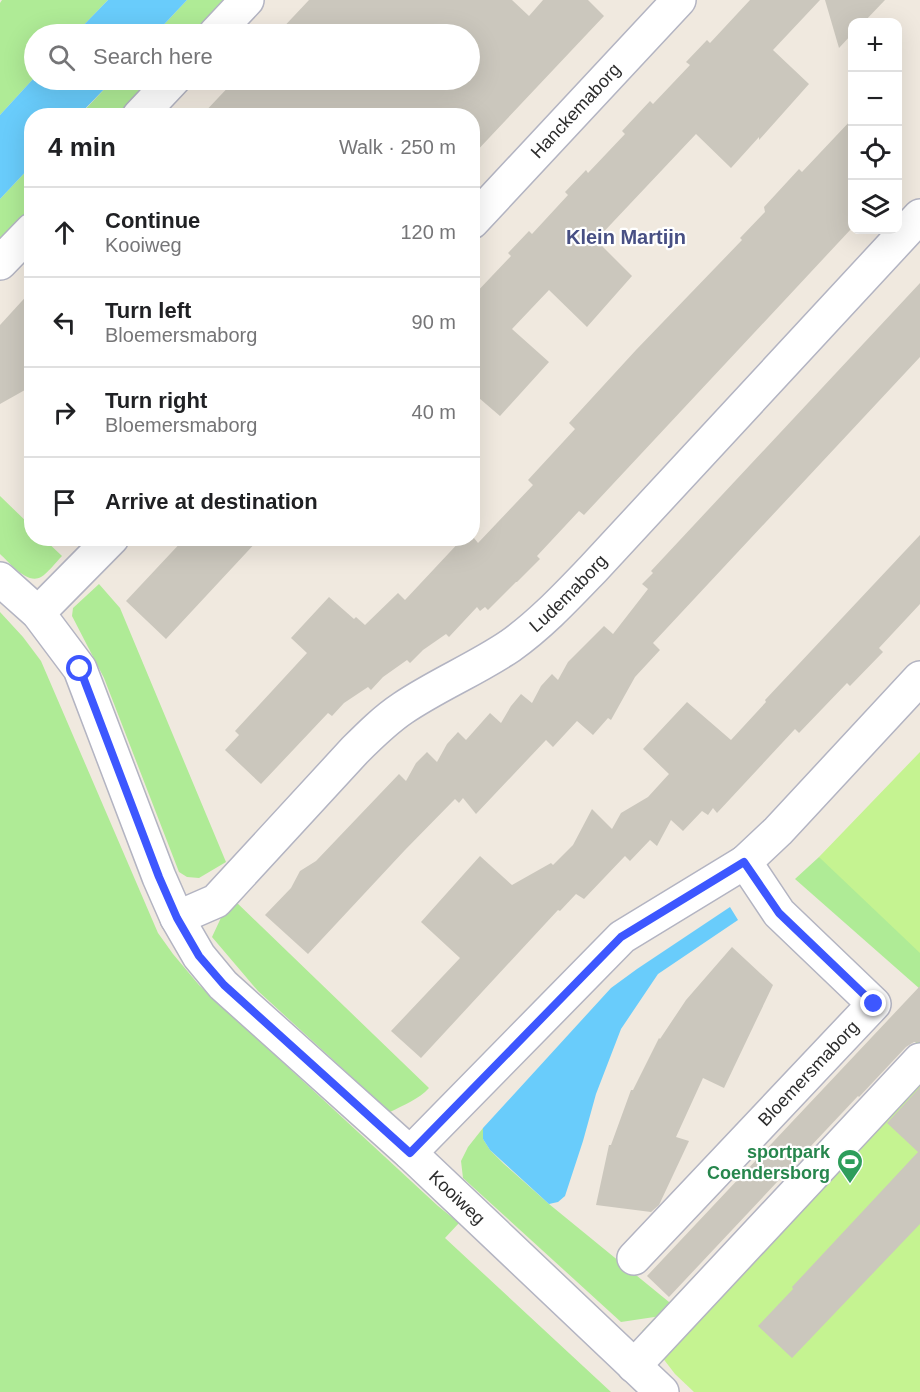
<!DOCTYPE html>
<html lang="en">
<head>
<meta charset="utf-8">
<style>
	:root { --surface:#fff; --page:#f2f2f2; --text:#202124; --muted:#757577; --line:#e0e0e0 }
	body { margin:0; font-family:Helvetica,sans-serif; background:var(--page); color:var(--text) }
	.controls { position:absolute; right:18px; top:18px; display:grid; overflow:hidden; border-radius:12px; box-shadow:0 6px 24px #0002 }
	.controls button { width:54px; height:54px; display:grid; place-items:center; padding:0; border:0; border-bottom:2px solid var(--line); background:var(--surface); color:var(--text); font:30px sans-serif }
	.stop { position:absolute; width:18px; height:18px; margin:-14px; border:4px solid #3d57ff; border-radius:50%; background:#fff }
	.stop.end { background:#3d57ff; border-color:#fff; box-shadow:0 2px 6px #0008 }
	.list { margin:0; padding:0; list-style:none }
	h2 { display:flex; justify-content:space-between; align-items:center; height:78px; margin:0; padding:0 24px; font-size:26px }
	h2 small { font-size:20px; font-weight:400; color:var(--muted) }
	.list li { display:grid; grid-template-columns:39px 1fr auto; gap:18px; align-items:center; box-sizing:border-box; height:90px; padding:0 24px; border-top:2px solid var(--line) }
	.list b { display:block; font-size:22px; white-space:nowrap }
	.list p { margin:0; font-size:20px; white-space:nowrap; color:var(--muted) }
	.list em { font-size:20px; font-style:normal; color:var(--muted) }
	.icon { flex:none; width:33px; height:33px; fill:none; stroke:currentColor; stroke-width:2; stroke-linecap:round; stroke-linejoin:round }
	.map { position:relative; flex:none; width:920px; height:1392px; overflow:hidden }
	.search { position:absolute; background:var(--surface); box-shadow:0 6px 24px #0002; left:24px; top:24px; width:456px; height:66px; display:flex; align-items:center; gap:15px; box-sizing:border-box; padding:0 21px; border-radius:33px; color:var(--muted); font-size:22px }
	.panel { position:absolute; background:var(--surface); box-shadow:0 6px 24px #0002; left:24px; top:108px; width:456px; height:438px; border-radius:24px }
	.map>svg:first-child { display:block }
	.green { fill:#afeb96 }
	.pitch { fill:#c5f391 }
	.water { fill:#69ccfb }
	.building { fill:#cbc7bd }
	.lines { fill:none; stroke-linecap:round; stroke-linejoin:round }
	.minor-casing { stroke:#b3b4c2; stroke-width:36 }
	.minor { stroke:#fff; stroke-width:33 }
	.route { stroke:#3d57ff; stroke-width:8 }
	.labels { text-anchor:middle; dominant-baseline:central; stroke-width:4.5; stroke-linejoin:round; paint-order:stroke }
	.street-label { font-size:18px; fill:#2d2d2d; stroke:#fff }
	.leisure-label { font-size:18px; font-weight:bold; fill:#27864d; stroke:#fff; text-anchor:end }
	.neighbourhood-label { font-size:20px; font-weight:bold; fill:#485084; stroke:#fff }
</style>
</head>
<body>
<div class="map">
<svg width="920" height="1392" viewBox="0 0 920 1392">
	<rect width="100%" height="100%" fill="#f0e9df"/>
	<path class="green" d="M2,0H108L75,34H34V78L0,115V3Z
		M187,0H228L195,34H155Z
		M113,80H153L119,115L79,116Z
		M31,166V209L0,243V199Z
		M0,496L31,526L32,538L44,539L62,556C56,562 47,574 41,577C27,585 9,562 0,554Z
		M99,584L120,608L226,862L199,878L187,877L179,872L104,678L72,616L73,608Z
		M0,612L23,637L41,661L158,933L173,954L199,985L438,1206L459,1223L445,1238L611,1392H0Z
		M819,857L920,885V989L795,879Z
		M233,899L429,1088C419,1099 404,1105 390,1112L258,991L212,937L226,907Z
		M483,1128V1139L490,1150L504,1164L549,1204L669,1302L673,1303L661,1316L621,1322L463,1178L461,1161L468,1147Z"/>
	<path class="pitch" d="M920,752V953L819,857Z
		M920,1038V1392H694L675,1374L642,1331Z"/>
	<path class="water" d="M108,0H187L155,34H75Z
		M34,78V80H113L79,115L32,116L31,166L0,199V115Z
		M730,907L738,920L658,974L621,1029L596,1094L583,1141L565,1196L558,1202L549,1204L490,1150L483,1139V1128L611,988L637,969Z"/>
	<path class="building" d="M309,0H512L529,16L543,0H588L604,16L472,156V116H201L235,80H470V34H277Z
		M750,0H820L773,50L809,84L759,140V137L731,168L696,134L596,240L632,276L587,327L549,290L530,310L512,329L549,362L500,416L472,392V297L511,256L508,253L529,231L532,234L568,195L565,192L586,170L588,173L625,134L622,131L650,101L653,104L690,65L686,62L707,40L710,43Z
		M825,0H885L864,22H852V34L839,48Z
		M852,119V228L584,515L579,511L537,556L540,559L517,582H516L488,610L485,607L480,611L477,607L449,637L446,634L423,650L410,663L407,660L383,677L371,690L368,687L344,703L332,716L328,713L261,784L225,750L239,735L235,731L307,653L291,638L329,597L354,619L356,617L365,625L398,593L405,600L463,538H474L478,543L533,485L528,480L575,429L569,423L636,350L742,240L740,238L765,212L764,207L799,169L802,172Z
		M920,283V357L653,643L660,650L635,677L611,720L608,718L593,735L577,721L553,747L546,740L476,814L463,798L459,803L455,799L405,850L308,954L265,915L291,888L300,871L316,861L399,774L406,781L416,763L427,752L437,762L447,744L458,732L466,740L490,713L501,723L511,706L521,694L532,703L541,686L552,674L558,680L568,662L604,626L613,634L648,589L642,584L653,573L651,571Z
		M32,290V386L0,404V325Z
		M920,535V604L879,648L883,652L850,686L847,683L799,733L795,729L717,813L713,808L708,815L702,811L683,831L671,820L657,846L650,840L630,861L625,856L584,899L576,894L560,911L558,910L421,1058L391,1031L460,958L421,922L480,856L512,885L551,863L553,865L573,845L592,809L612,829L621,813L648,797L669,774L643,749L687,702L731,740L766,702L765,700Z
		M185,538H260L166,639L126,601Z
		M732,947L773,985L724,1088L703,1078L676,1137L689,1141L659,1205L651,1212L596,1205L609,1145H611L631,1090H633L659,1038L660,1039L686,1000Z
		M920,986V1042H914L906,1047L859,1097L858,1096L669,1297L647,1276Z
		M920,1087V1224L792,1358L758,1326L793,1289L792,1287L918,1152L887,1123Z"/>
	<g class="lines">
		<defs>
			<g id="minor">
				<path d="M215,34L247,0"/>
				<path d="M139,116L173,80"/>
				<path id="s1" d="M472,222L679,0"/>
				<path d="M0,263L32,230"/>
				<path id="s2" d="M0,579L38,613L80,669L159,877L177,918L199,956L223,985L410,1153L662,1392"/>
				<path d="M38,613L112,538"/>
				<path id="s3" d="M177,918L216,901L355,750C370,735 385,720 403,708C437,685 476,669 510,646C541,624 567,596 593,569L920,216"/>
				<path d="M410,1153L622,937L745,862L778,831L920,678"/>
				<path id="s4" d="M634,1258L874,1004L779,913L745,862"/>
				<path d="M634,1366L920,1060"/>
			</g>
		</defs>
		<use href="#minor" class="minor-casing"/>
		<use href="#minor" class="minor"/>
	</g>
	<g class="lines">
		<path class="route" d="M80,669L159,877L177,918L199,956L224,985L410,1153L621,937L744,862L779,913L874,1004"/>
	</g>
	<defs>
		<symbol id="stadium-pin" viewBox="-11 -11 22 30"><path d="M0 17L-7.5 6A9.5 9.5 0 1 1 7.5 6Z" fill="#2e9e5b" stroke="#fff"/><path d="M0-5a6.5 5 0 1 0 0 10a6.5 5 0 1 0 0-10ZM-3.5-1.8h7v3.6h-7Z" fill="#fff"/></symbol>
	</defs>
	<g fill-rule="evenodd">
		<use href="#stadium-pin" x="835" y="1147" width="30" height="40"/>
	</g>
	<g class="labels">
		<g class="street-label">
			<text stroke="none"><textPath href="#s1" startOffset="152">Hanckemaborg</textPath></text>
			<text stroke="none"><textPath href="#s3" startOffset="514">Ludemaborg</textPath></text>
			<text stroke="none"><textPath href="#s4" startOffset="254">Bloemersmaborg</textPath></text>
			<text stroke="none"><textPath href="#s2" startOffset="786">Kooiweg</textPath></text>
		</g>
		<g class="leisure-label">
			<text x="830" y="1152">sportpark<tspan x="830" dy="21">Coendersborg</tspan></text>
		</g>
		<g class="neighbourhood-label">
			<text x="626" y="237">Klein Martijn</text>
		</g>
	</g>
</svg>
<div class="controls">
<button>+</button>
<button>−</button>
<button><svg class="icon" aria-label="locate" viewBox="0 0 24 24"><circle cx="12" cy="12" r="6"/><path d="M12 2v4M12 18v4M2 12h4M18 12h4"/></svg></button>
<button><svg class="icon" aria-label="layers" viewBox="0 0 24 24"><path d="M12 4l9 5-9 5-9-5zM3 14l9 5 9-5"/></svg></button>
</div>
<div class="stop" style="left:80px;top:669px"></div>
<div class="stop end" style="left:874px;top:1004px"></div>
<div class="search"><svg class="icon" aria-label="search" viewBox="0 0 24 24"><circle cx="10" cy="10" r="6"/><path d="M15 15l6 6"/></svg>Search here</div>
<section class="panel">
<h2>4 min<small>Walk · 250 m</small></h2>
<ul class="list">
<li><svg class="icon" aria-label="ahead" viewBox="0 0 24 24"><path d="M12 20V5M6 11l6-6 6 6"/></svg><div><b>Continue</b><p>Kooiweg</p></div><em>120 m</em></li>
<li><svg class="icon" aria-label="left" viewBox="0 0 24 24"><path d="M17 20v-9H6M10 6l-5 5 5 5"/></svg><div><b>Turn left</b><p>Bloemersmaborg</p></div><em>90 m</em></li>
<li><svg class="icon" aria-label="right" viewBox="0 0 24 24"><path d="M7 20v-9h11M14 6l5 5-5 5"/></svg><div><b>Turn right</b><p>Bloemersmaborg</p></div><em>40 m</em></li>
<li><svg class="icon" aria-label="arrive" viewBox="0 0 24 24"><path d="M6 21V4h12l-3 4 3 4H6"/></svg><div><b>Arrive at destination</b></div></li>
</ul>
</section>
</div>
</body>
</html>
